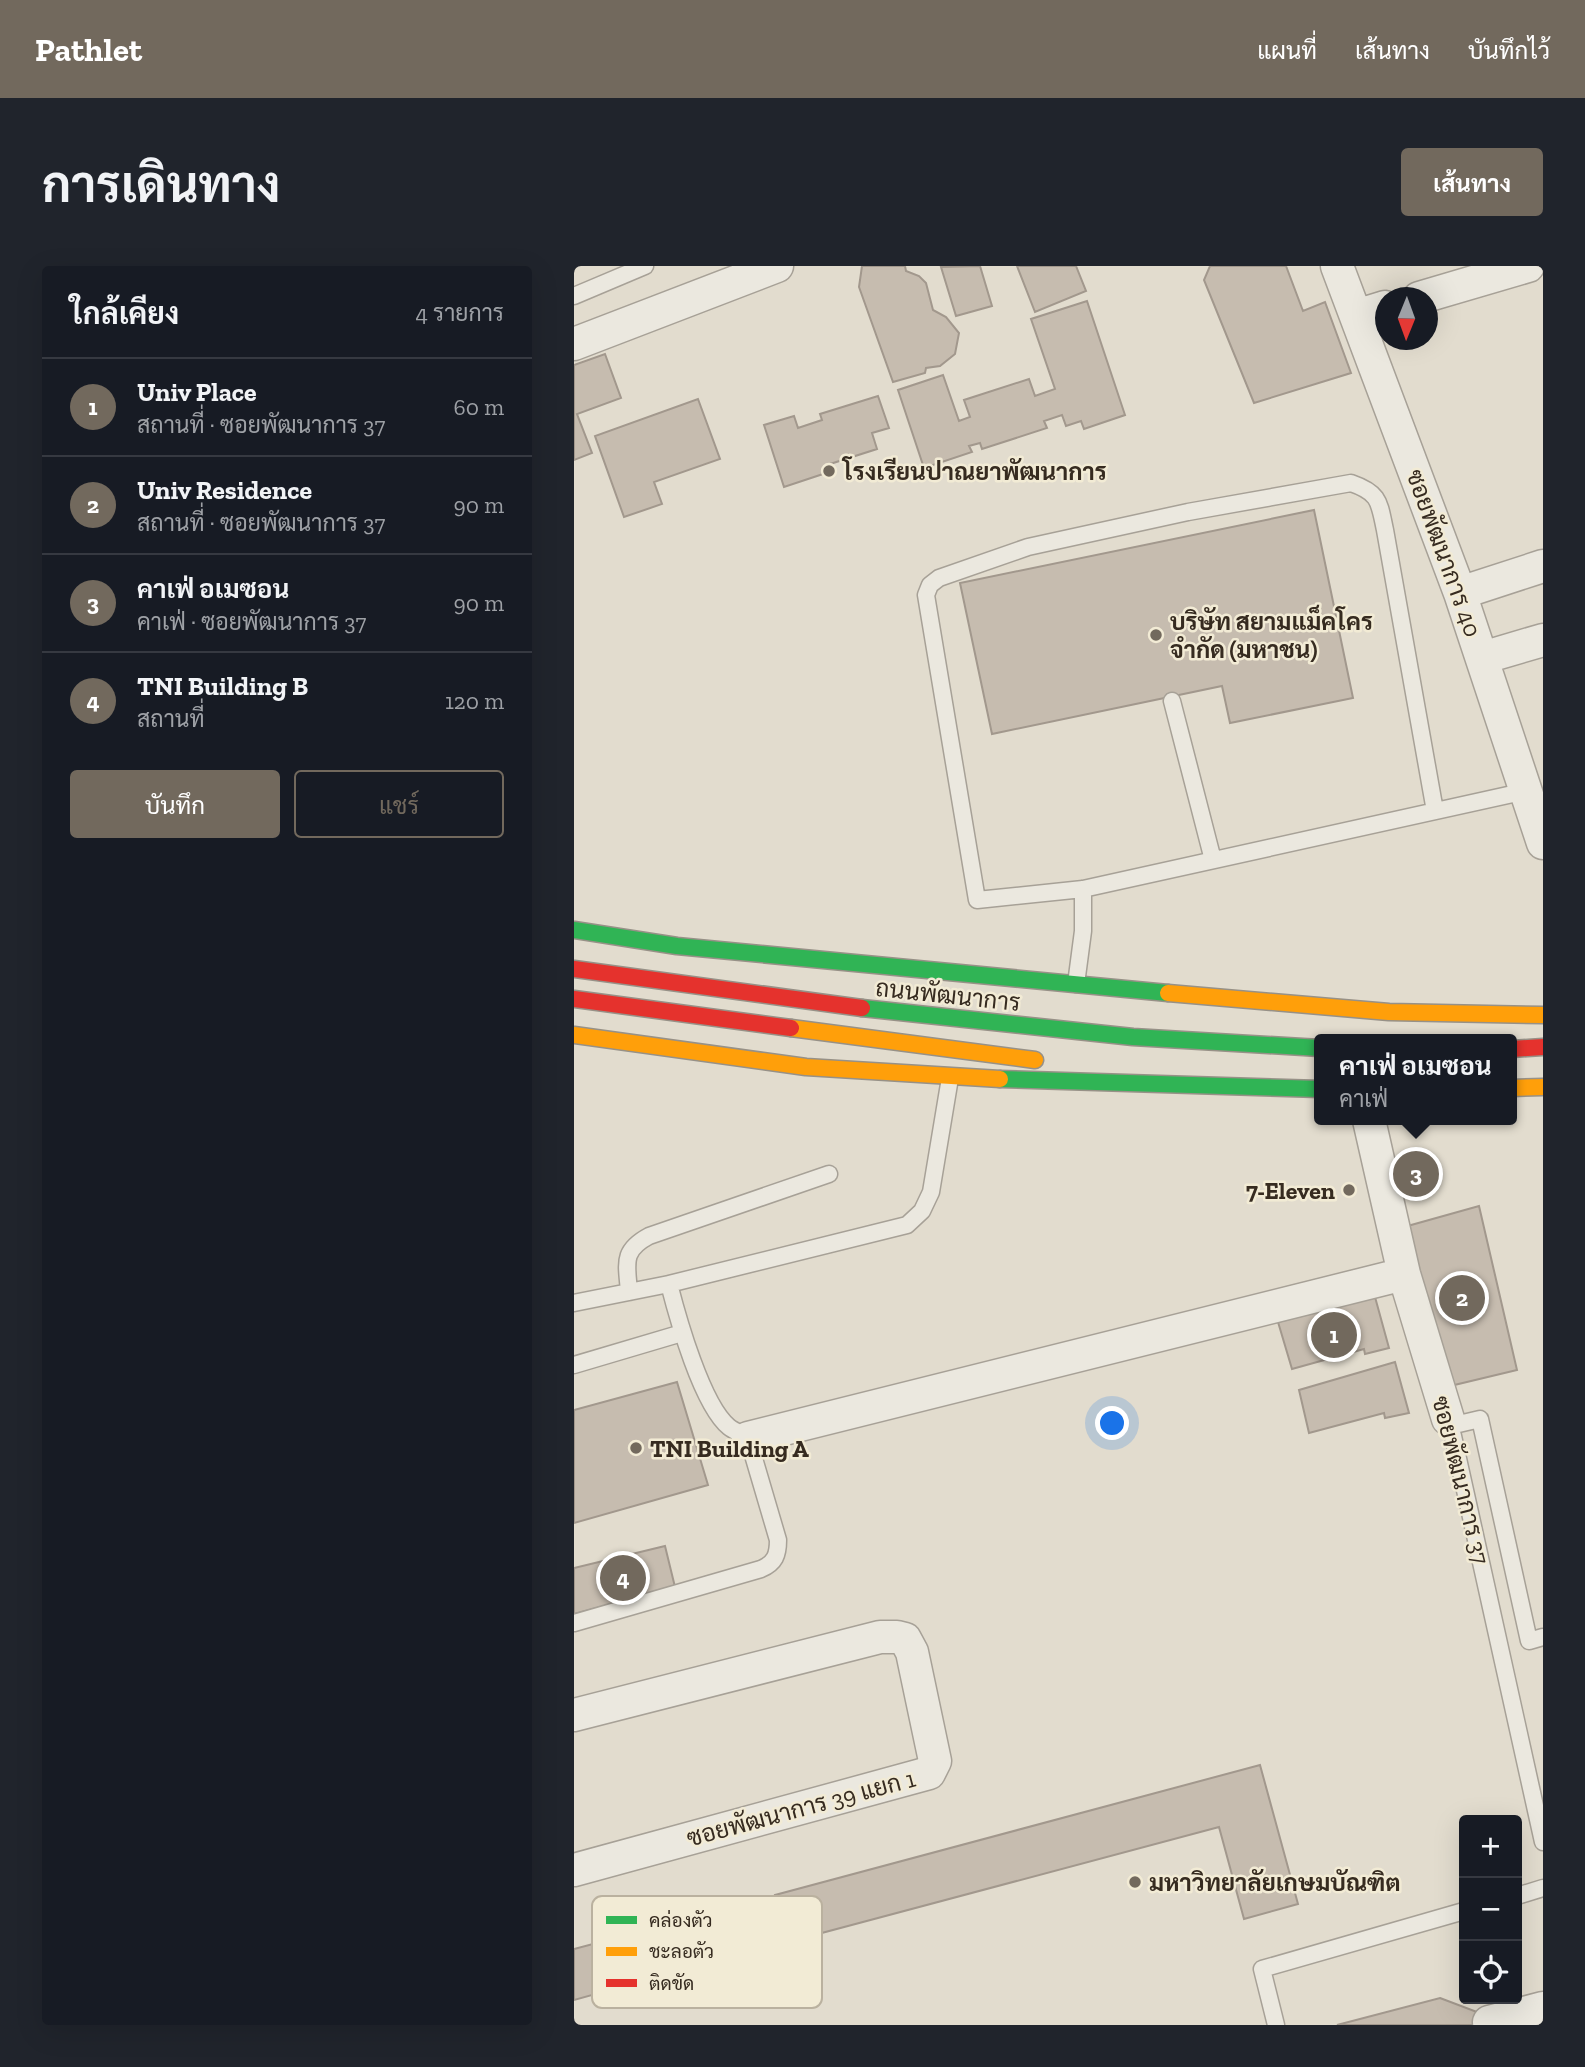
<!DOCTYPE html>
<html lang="th">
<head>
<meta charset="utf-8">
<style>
	:root { --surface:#171b24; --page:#20242c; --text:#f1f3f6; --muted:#9ea1a6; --line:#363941; --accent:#72695d }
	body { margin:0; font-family:"Zilla Slab",Sarabun,serif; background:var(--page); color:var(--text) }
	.controls { position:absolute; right:21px; bottom:21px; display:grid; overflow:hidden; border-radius:7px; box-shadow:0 7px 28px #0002 }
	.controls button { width:63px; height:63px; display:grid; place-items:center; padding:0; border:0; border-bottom:2px solid var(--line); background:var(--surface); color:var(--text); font:35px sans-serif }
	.compass { position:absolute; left:801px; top:21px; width:63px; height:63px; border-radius:50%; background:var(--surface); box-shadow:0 7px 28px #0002; rotate:181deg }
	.you { position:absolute; left:539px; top:1158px; width:24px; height:24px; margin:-18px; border:5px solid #fff; border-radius:50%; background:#1a73e8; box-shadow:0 0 0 10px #1a73e833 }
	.badge { display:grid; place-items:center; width:46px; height:46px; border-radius:50%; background:var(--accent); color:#fff; font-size:23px; font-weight:700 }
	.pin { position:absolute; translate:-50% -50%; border:4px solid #fff; box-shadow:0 2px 7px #0006 }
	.popup { position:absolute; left:740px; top:768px; width:203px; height:91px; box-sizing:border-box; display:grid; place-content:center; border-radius:7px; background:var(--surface); filter:drop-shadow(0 2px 5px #0005); font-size:23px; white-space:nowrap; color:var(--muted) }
	.popup b { font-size:26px; color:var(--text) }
	.popup::after { content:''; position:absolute; left:50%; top:100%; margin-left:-14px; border:14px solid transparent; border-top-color:var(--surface) }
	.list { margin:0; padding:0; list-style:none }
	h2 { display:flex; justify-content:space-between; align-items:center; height:91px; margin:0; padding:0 28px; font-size:30px }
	h2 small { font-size:23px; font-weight:400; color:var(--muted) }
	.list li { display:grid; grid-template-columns:46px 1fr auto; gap:21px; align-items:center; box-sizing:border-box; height:98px; padding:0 28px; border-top:2px solid var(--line) }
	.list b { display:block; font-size:26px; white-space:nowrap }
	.list p { margin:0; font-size:23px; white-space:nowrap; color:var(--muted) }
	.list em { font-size:23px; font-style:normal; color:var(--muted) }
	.actions { display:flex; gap:14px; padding:21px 28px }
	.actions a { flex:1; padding:16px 0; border:2px solid var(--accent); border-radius:7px; text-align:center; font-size:24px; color:var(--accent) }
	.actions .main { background:var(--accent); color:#fff }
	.icon { flex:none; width:38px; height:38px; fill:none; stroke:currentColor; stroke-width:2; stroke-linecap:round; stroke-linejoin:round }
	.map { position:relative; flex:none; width:969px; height:1759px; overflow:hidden; border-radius:7px }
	header { display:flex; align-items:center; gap:42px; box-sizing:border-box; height:98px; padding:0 35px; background:var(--accent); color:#fff }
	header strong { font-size:33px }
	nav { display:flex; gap:38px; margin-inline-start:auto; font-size:24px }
	.intro { display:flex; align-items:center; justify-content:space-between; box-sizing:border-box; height:168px; padding:0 42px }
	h1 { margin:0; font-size:49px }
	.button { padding:18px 32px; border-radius:7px; background:var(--accent); color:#fff; font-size:24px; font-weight:700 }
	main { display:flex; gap:42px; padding:0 42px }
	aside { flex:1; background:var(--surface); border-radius:7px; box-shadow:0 7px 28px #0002 }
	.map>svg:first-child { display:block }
	.building { fill:#c6bcaf; stroke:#a2988d; stroke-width:2 }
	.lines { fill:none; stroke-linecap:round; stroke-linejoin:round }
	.lane-casing { stroke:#a7a197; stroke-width:19 }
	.street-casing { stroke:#a7a197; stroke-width:35 }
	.fast-casing { stroke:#979187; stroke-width:19 }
	.slow-casing { stroke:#979187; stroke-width:19 }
	.jam-casing { stroke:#979187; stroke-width:19 }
	.lane { stroke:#ebe8df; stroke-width:16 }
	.street { stroke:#ebe8df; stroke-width:32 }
	.fast { stroke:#30b455; stroke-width:16 }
	.slow { stroke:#ff9f0a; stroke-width:16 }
	.jam { stroke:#e5322d; stroke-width:16 }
	.poi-dot { fill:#72695d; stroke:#f2ebd5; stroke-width:2.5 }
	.labels { text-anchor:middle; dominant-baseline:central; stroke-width:5; stroke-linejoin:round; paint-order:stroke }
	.poi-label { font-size:24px; font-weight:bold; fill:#362b20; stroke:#f2ebd5; text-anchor:start }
	.street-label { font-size:24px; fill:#362b20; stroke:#f2ebd5 }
	.key { fill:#f2ebd5; stroke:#bab19f; stroke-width:2 }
	.key-label { font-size:19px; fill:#362b20 }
</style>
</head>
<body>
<header>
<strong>Pathlet</strong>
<nav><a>แผนที่</a><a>เส้นทาง</a><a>บันทึกไว้</a></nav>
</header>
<div class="intro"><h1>การเดินทาง</h1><a class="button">เส้นทาง</a></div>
<main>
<aside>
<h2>ใกล้เคียง<small>4 รายการ</small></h2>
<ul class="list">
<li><span class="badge">1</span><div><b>Univ Place</b><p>สถานที่ · ซอยพัฒนาการ 37</p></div><em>60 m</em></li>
<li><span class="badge">2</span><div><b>Univ Residence</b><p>สถานที่ · ซอยพัฒนาการ 37</p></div><em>90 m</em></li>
<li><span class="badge">3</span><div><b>คาเฟ่ อเมซอน</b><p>คาเฟ่ · ซอยพัฒนาการ 37</p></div><em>90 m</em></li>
<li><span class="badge">4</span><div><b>TNI Building B</b><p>สถานที่</p></div><em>120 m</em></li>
</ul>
<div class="actions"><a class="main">บันทึก</a><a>แชร์</a></div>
</aside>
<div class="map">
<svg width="969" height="1759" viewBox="0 0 969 1759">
	<rect width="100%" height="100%" fill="#e2dcce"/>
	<path class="building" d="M288,0H331L332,5L345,10L352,17L359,44L372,51L385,67L381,88L366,100L352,102L351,107L319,116L285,21Z
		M406,0L418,40L382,50L367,1Z
		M443,0H502L512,25L461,46Z
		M636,0H712L729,45L751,36L777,107L680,137L630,14Z
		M513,35L551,149L510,163L507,155L492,160L488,149L470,155L473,162L408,183L406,177L395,180L398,186L350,202L324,124L369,109L385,155L396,151L390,134L455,113L461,130L481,123L457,53Z
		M31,88L47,132L3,148L18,187L0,194V99Z
		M304,130L315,162L298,167L303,183L253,199L255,206L210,221L190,159L220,150L224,162L248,154L246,148Z
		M124,133L146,193L80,216L88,238L50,251L21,170Z
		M740,244L779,432L656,457L648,420L418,468L386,317Z
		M905,940L943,1104L872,1121L830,961Z
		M801,1031L815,1082L791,1088L790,1083L718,1103L704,1056Z
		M821,1096L835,1147L811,1152L810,1147L735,1167L725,1124Z
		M103,1116L134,1219L0,1257V1144Z
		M91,1280L101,1321L0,1348V1302Z
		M686,1499L724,1638L670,1653L645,1561L214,1676L201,1629Z
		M177,1636L191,1681L0,1734V1683Z
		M866,1732L903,1746L907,1759H763Z"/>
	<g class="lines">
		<defs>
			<path id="lane" d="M0,30L71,0
				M598,435L639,594
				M861,545L811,264C805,236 806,227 777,217L614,246L454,281L365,312L356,319L352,329L403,634L509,623L952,525
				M502,718L509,665V623
				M55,1026C53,998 47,985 75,970L255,908
				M0,1037L95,1018L333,959L348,945L357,926L376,812
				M0,1099L108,1067
				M874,1153L879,1170L969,1576
				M876,1160L906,1153L955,1375L969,1371
				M0,1357L187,1303C201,1297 204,1289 204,1274L174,1172C168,1168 160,1165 155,1161C128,1139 104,1053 95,1018
				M943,1630L969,1622
				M702,1759L688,1703L890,1645"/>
			<path id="street" d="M763,0L886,327L969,577
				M845,32L954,0
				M782,50L811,41
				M0,78L203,0
				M886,327L969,300
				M908,392L969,374
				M795,854L830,1008L874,1153
				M174,1172L830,1008
				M0,1449L306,1371H323L331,1373L338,1386L361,1495L355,1507L0,1604
				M915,1756L969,1742"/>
			<path id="fast" d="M0,664L103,680L594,727
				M288,742L559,771L746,782
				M426,813L746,823"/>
			<path id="slow" d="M594,727L815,746L969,749
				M217,762L461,794
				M0,769L232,801L426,813
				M938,822L969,821"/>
			<path id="jam" d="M0,703L288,742
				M0,733L217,762
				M938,783L969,781"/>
		</defs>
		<use href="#lane" class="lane-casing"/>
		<use href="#street" class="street-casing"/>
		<use href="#fast" class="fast-casing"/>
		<use href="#slow" class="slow-casing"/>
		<use href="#jam" class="jam-casing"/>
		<use href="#lane" class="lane"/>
		<use href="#street" class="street"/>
		<use href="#fast" class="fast"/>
		<use href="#slow" class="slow"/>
		<use href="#jam" class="jam"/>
	</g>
	<g class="poi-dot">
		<circle cx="255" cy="205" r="7"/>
		<circle cx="582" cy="369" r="7"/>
		<circle cx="775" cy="924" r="7"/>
		<circle cx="62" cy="1182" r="7"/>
		<circle cx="561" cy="1616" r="7"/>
	</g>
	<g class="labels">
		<g class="poi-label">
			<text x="269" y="205">โรงเรียนปาณยาพัฒนาการ</text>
			<text x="596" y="355">บริษัท สยามแม็คโคร<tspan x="596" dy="28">จำกัด (มหาชน)</tspan></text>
			<text x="761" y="924" text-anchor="end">7-Eleven</text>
			<text x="76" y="1182">TNI Building A</text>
			<text x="575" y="1616">มหาวิทยาลัยเกษมบัณฑิต</text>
		</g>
		<g class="street-label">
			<text transform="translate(870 287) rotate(70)">ซอยพัฒนาการ 40</text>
			<text transform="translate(374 729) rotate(6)">ถนนพัฒนาการ</text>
			<text transform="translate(887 1214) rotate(76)">ซอยพัฒนาการ 37</text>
			<text transform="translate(227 1542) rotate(-15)">ซอยพัฒนาการ 39 แยก 1</text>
		</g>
	</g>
	<rect x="18" y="1630" width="230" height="112" rx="10" class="key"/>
	<rect x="32" y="1650" width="31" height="8" fill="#30b455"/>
	<rect x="32" y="1681" width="31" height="9" fill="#ff9f0a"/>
	<rect x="32" y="1713" width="31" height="8" fill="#e5322d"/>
	<g class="key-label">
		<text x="75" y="1661">คล่องตัว</text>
		<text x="75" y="1692">ชะลอตัว</text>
		<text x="75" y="1724">ติดขัด</text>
	</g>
</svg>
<div class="controls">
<button>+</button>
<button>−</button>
<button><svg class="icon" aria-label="locate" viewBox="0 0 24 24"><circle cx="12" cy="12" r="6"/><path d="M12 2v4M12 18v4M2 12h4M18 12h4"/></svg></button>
</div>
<svg class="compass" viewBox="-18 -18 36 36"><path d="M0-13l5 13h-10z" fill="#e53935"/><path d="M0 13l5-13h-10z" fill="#9ea1a6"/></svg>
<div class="you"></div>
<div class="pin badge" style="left:760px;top:1069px">1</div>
<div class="pin badge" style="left:888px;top:1032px">2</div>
<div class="pin badge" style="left:842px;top:908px">3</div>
<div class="popup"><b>คาเฟ่ อเมซอน</b>คาเฟ่</div>
<div class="pin badge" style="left:49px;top:1312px">4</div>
</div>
</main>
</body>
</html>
